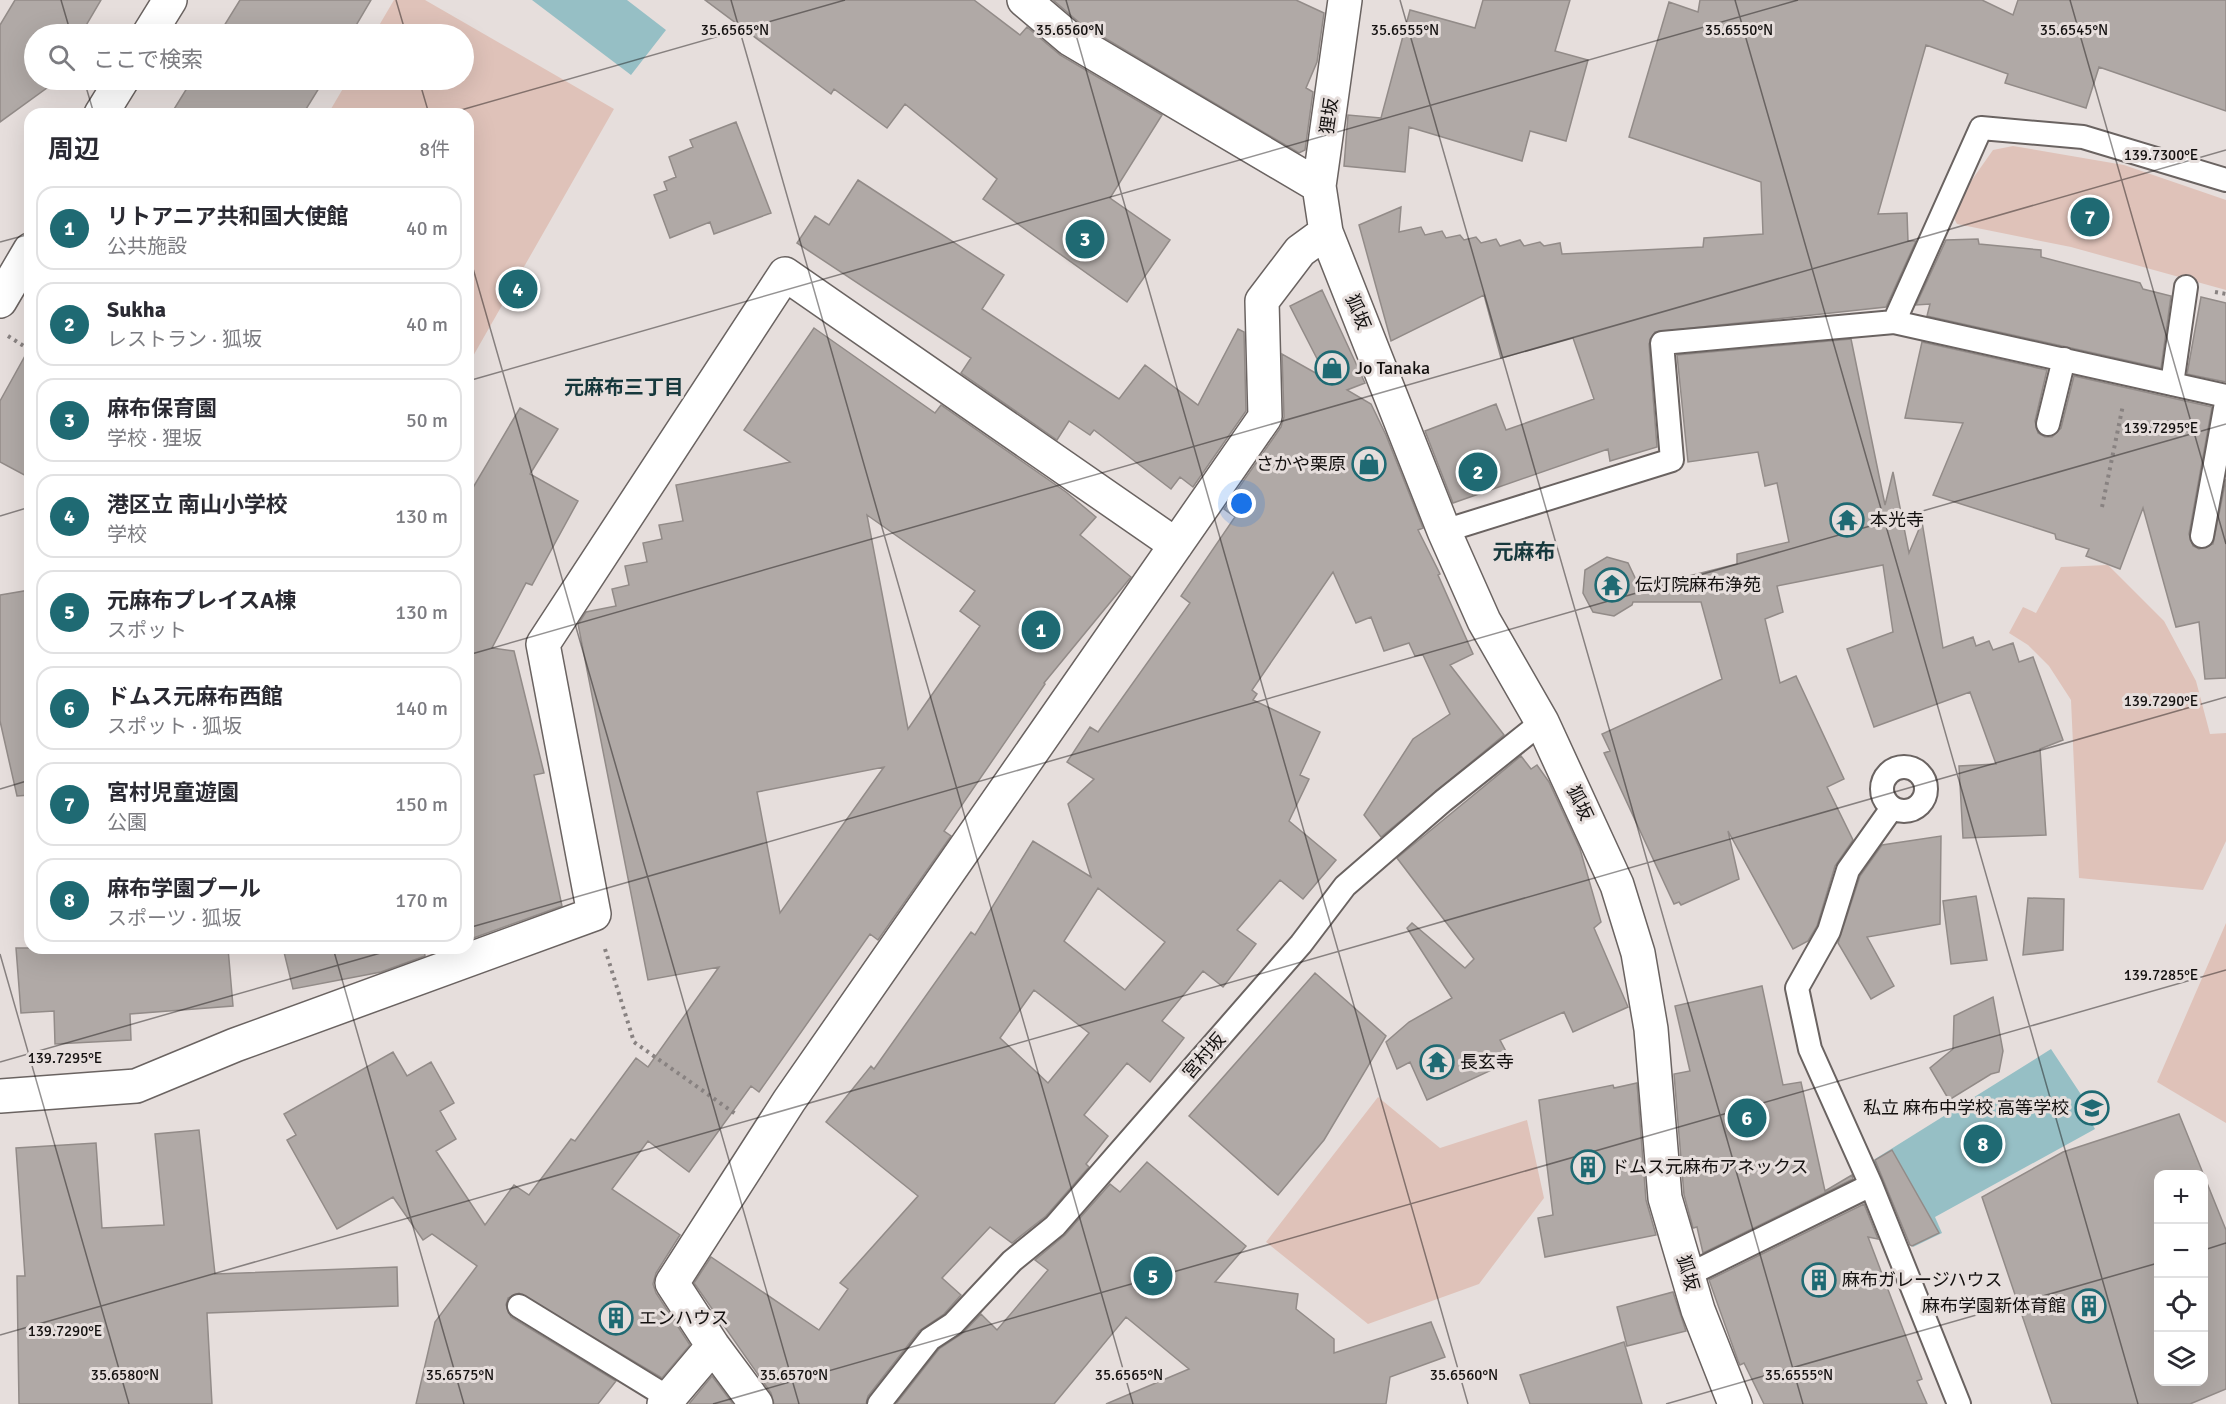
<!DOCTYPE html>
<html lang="ja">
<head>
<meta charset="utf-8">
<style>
	:root { --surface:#fff; --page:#f2f2f3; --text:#2b2b33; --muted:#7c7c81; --line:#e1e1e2; --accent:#1f6a73 }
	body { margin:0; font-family:Signika,"Noto Sans JP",sans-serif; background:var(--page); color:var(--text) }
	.controls { position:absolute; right:18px; bottom:18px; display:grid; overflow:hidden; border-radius:12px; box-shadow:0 6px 24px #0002 }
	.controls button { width:54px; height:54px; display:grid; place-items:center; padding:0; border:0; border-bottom:2px solid var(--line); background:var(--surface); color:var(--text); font:30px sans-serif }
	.you { position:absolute; left:1242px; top:504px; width:21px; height:21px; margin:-15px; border:4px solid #fff; border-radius:50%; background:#1a73e8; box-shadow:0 0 0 9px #1a73e833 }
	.badge { display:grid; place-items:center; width:39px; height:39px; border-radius:50%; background:var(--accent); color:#fff; font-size:20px; font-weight:700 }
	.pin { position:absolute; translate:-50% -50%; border:3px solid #fff; box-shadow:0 2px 6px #0006 }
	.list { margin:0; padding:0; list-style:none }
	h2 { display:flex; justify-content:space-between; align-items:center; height:78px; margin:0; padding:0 24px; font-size:26px }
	h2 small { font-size:20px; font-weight:400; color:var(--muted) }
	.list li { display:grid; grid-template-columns:39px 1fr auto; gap:18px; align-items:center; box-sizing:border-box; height:84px; margin:0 12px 12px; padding:0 12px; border:2px solid var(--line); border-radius:18px }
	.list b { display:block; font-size:22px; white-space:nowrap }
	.list p { margin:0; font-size:20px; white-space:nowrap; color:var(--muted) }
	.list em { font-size:20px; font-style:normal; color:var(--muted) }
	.icon { flex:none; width:33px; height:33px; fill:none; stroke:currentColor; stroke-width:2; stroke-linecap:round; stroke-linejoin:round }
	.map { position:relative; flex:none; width:2226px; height:1404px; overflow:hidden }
	.search { position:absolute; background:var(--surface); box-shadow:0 6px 24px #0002; left:24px; top:24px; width:450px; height:66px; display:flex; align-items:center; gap:15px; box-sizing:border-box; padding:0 21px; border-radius:33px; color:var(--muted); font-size:22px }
	.panel { position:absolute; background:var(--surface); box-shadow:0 6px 24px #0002; left:24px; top:108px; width:450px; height:846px; border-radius:18px }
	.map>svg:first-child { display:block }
	.green { fill:#dfc2b9 }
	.water { fill:#96bfc5 }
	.building { fill:#b0a9a6; stroke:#928b88; stroke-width:1.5; fill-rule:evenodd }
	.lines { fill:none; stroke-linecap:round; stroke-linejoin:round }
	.lane-casing { stroke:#6a6361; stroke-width:26 }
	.street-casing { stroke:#6a6361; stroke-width:36 }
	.path { stroke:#888281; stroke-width:4; stroke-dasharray:3 4.5; stroke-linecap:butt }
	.lane { stroke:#fff; stroke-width:22 }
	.street { stroke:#fff; stroke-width:33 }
	.ticks { fill:none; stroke:#13100f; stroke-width:1.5; stroke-opacity:0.45 }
	.labels { text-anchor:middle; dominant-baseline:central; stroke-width:6; stroke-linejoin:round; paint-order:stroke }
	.street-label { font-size:18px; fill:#13100f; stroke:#e6dedc }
	.poi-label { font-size:18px; fill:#13100f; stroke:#e6dedc; text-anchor:start }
	.neighbourhood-label { font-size:20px; font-weight:bold; fill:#16383c; stroke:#e6dedc }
	.quarter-label { font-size:21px; font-weight:bold; fill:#16383c; stroke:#e6dedc }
	.ticks-label { font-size:15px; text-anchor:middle; fill:#13100f; stroke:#e6dedc; stroke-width:6; stroke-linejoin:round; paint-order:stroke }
</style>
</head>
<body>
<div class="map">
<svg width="2226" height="1404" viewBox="0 0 2226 1404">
	<rect width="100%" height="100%" fill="#e6dedc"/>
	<path class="green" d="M394,0H425L614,109L468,365V114H328L348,80H464V34H374Z
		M2013,146L2124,165L2226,200V290L2071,247L1957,224L1950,211L1993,150Z
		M2108,565L2164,621L2196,681L2210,734L2226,733V841L2203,890L2079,878L2071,700L2049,666L2028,645L2009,633L2023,607L2036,613L2061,567Z
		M2226,923V1123L2157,1082Z
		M1378,1097L1440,1148L1527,1120L1544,1198L1479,1284L1368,1324L1266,1242Z"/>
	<path class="water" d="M532,0H627L666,30L631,75Z
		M2051,1049L2082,1096L2079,1099L2095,1129L1935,1217L1942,1233L1913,1247L1880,1170L1876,1172L1872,1165L1875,1159Z"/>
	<path class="building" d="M15,0H101L81,34H34V80H54L51,85L0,122V25Z
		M240,0H371L351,34H219Z
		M705,0H974L1020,35L1027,27L1060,55L1162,115L1110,198L1170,240L1127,302L983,199L997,179L905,104L887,128L834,89L831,94Z
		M1053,0H1296L1324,13L1317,62L1306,88L1313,92L1305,150L1299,153L1081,24Z
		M1483,0H1570L1555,51L1588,60L1566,141L1530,131L1522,161L1409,127L1405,172L1344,166L1348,115L1381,118L1410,10L1475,28Z
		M1700,0H1982L2013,15L2018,0H2226V111L2099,67L2086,108L2005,83L2008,74L1926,45L1878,214L1907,213L1908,241H1916L1886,307L1655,332L1649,344L1657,447L1610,461L1608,449L1453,503L1425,431L1496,404L1506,430L1594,399L1573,338L1501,358L1484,295L1391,341L1359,225L1401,207L1399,232L1421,227L1425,235L1442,231L1446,238L1460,235L1464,240L1476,237L1481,243L1496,239L1500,246L1520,240L1524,246L1540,242L1544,246L1560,243L1562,254L1703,247L1704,238L1763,234L1761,182L1629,137L1669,2L1698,12Z
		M192,80H324L303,114H171Z
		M736,122L771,213L714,234L710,222L670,238L654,195L667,190L664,182L676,177L669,157L693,147L690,140Z
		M858,180L1004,275L982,309L1119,399L1145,365L1198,405L1238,329L1244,332L1246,411L1193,487L1180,477L1171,489L1094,430L1090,435L1069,421L1057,440L961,373L971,358L797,243L815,216L829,225Z
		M1978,239L1979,244L2041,250V257L2140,283L2143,289L2171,296L2161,368L1927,316L1930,304L1916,305L1946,240Z
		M1322,290L1365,383L1347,390L1371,404L1386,435L1423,528L1418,530L1440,574L1438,575L1473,654L1450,665L1504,735L1381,837L1364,815L1413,739L1450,714L1423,655L1415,656L1409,643L1384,651L1371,617L1356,623L1333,572L1252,690L1257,694L1253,700L1320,732L1300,775L1309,779L1289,821L1336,860L1303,899L1280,880L1237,930L1256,944L1223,987L1203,971L1162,1021L1184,1038L1150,1082L1127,1063L1084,1115L1108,1136L1086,1164L1089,1167L1046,1216L1012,1243L990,1227L942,1278L961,1295L944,1314L919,1331L868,1396L866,1404H774L771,1393L694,1283L711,1257L819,1330L848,1289L840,1283L918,1196L826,1122L871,1066L874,1069L971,932L975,935L1033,841L1091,877L1068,804L1094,779L1067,762L1090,727L1098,732L1190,603L1181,596L1235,517L1224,509L1281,427L1284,417L1282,354L1328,380L1290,306ZM1098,888L1165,942L1125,990L1064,941ZM1034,990L1089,1033L1048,1083L1000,1038Z
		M2201,297L2226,303V382L2187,374Z
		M814,328L935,413L941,405L1066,492L1096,517L1080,535L1131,577L1044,683L1045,684L944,831L951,836L878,940L870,934L759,1092L751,1086L689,1172L648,1141L612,1189L680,1235L656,1273L653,1284L656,1293L690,1345L662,1378L519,1293L508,1298L506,1305L511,1317L616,1381L598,1404H416L435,1322L477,1266L432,1234L423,1240L393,1197L337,1229L287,1140L296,1135L284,1114L393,1052L407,1076L431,1062L454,1103L440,1111L456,1139L436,1151L485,1225L514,1185L529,1195L571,1139L575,1141L636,1058L648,1067L719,967L648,980L578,624L586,612L616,606L612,589L629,585L625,566L647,562L643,543L662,539L659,525L683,521L676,485L790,462L744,430ZM867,515L975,591L960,611L980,626L908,729ZM884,767L780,913L757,792Z
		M1851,339L1885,505L1893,472L1909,553L1922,522L1943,648L1973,637L1976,646L1989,641L1993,650L2013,643L2019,662L2033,657L2063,740L2040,749L2046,835L1963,838L1959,766L1996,764L1970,692L1874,727L1847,649L1893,632L1883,565L1777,586L1783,612L1765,619L1780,683L1796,676L1844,779L1827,787L1853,840L1835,866L1817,926L1808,941L1793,949L1728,831L1739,879L1681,905L1679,902L1674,904L1604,753L1610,751L1602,734L1722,679L1701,602H1633L1632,605L1614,616L1593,612L1583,593L1585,570L1607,557L1628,563L1638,584L1637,589L1737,564V554L1789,542L1777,483L1765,486L1758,452L1688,462L1677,355Z
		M1922,342L2047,370L2035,421L2038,433L2045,437H2052L2061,428L2074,376L2212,407L2189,534L2193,546L2199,549L2213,544L2226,479V678L2205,679L2199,622L2176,627L2143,508L2120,569L2086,556L2089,549L2056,539L2055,534L1933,495L1963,423L1905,418Z
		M30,347V478L0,462V401Z
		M520,408L558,429L530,474L578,501L532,585L526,583L492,648L514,651L544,773L534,775L562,906L468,940V496Z
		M30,590V795L17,796L0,721V595Z
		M1521,756L1531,769L1537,765L1549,782L1580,849L1601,922L1594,928L1628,1007L1573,1032L1564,1012L1500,1040L1511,1061L1427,1100L1410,1062L1397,1069L1386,1042L1409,1022L1452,998L1407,928L1412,923L1465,968L1474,959L1397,858Z
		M1941,836L1940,924L1867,937L1894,986L1871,999L1838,943L1860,876L1882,845Z
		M1976,896L1987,960L1951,964L1943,901Z
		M2028,898L2064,899L2063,950L2023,955Z
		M16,948H228L233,1006L130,1014L131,1040L55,1044L54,1011L21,1013Z
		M283,948H424L425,956L381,972L293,989Z
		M1315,973L1386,1036L1324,1140L1278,1195L1189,1116Z
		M1762,986L1783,1085L1801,1082L1825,1191L1852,1175L1853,1179L1703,1253L1697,1227L1693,1228L1684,1195L1674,1074L1690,1071L1675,1006Z
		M1993,997L2003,1051L1999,1072L1991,1074L1949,1100L1930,1068L1953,1049L1954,1016Z
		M1637,1083L1646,1200L1656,1235L1545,1257L1538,1218L1553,1215L1539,1100L1613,1085L1614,1088Z
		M2179,1114L2226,1230V1389L2190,1404H2052L1982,1197L2063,1152ZM2158,1174H2204V1382H2158Z
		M199,1130L215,1274L397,1267L398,1306L207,1313L212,1404H19L17,1276H25L16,1148L96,1143L102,1228L164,1225L155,1134Z
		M1892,1150L1939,1233L1912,1246L1910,1245L1875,1160Z
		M1147,1162L1246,1246L1215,1282L1298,1294L1296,1309L1334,1339V1353L1431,1322L1445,1357L1390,1377L1386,1404H1106L1189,1369L1126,1317L1054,1404H896L939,1349L963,1333L981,1314L997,1330L1048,1270L1035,1260L1065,1235L1110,1184L1120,1192Z
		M1864,1204L1878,1239L1868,1237L1922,1379L1917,1381L1927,1404H1764L1744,1363L1740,1365L1738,1361L1709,1280Z
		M1673,1292L1686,1331L1627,1346L1617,1307Z
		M1624,1342L1642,1404H1530L1520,1375Z
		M712,1376L733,1404H689Z"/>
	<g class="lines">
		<defs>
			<path id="lane" d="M1894,322L2226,396
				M2172,384L2186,287
				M2048,424L2064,359
				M1444,531L1672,460L1662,343L1894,322L1981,128L2083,137L2226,180
				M2202,536L2226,403
				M1882 789a22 22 0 1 1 44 0a22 22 0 1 1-44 0Z
				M1892,808L1848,870L1829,931L1797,988L1810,1049L1871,1185L1959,1404
				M1688,1275L1871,1185
				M519,1306L669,1398
				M879,1404L930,1339L953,1324L1012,1261L1055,1226L1301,944L1345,886L1443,801L1542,722"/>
			<path id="street" d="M1024,0L1070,39L1319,186
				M1345,0L1319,186L1326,232L1444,531L1484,621L1542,722L1617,885L1638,953L1651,1029L1665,1198L1698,1310L1735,1404
				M149,34L170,0
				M101,114L122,80
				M0,301L30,250
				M0,1096L136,1086L235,1045L594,914L543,644L785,274L1176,545
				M664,1404L713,1346
				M756,1404L713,1346L672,1283L789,1101L1265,417L1262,301L1300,251L1326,232"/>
		</defs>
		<use href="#lane" class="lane-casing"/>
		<use href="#street" class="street-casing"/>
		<path class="path" d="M2215,292L2226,294
			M8,336L30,350
			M2102,507L2123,405
			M605,949L634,1042L737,1115"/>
		<use href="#lane" class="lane"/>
		<use href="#street" class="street"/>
	</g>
	<path class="ticks" d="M61,0L71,34M396,0L406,34M731,0L1133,1404M1066,0L1468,1404M1400,0L1803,1404M1735,0L2138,1404M2070,0L2226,544M84,80L94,114M419,80L429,114M447,114L845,0M0,242L30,234M468,251L799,1404M468,381L1798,0M0,516L30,507M468,655L2226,150M0,789L30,780M468,928L2226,424M333,948L464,1404M0,954L129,1404M0,1062L398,948M2204,1250L2226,1243M0,1335L2226,697M713,1404L2226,970M1666,1404L2158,1263"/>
	<defs>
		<symbol id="shop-ring" viewBox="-11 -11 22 22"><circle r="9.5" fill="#e6dedc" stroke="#1f6a73" stroke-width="1.5"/><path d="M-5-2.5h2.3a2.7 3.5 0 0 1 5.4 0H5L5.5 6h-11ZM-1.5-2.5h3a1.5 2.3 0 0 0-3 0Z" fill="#1f6a73"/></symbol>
		<symbol id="temple-ring" viewBox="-11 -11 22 22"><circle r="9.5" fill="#e6dedc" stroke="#1f6a73" stroke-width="1.5"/><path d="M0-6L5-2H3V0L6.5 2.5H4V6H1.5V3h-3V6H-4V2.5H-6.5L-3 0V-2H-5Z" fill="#1f6a73"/></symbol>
		<symbol id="school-ring" viewBox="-11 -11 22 22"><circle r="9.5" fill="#e6dedc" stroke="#1f6a73" stroke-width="1.5"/><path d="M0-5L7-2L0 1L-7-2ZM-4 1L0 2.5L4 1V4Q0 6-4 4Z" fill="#1f6a73"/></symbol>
		<symbol id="building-ring" viewBox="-11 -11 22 22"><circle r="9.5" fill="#e6dedc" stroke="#1f6a73" stroke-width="1.5"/><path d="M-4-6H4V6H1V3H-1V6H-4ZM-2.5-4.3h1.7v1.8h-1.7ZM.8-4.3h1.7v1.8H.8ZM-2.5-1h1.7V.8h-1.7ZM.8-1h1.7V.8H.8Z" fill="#1f6a73"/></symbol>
	</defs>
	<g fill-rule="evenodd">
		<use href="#shop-ring" x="1313" y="349" width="38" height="38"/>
		<use href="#shop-ring" x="1350" y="445" width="38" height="38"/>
		<use href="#temple-ring" x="1828" y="501" width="38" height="38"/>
		<use href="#temple-ring" x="1593" y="566" width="38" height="38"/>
		<use href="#temple-ring" x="1418" y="1043" width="38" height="38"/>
		<use href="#school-ring" x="2073" y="1089" width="38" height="38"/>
		<use href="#building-ring" x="1569" y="1148" width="38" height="38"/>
		<use href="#building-ring" x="1800" y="1261" width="38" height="38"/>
		<use href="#building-ring" x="2070" y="1287" width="38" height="38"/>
		<use href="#building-ring" x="597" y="1299" width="38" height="38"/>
	</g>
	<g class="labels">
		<g class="street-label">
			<text transform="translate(1329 116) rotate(-82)">狸坂</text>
			<text transform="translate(1358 312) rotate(68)">狐坂</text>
			<text transform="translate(1580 803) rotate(65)">狐坂</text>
			<text transform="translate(1204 1056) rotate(-49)">宮村坂</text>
			<text transform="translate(1688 1273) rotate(74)">狐坂</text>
		</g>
		<g class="poi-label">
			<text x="1355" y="368">Jo Tanaka</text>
			<text x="1346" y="464" text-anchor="end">さかや栗原</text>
			<text x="1870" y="520">本光寺</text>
			<text x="1635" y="585">伝灯院麻布浄苑</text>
			<text x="1460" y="1062">長玄寺</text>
			<text x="2069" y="1108" text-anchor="end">私立 麻布中学校 高等学校</text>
			<text x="1611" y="1167">ドムス元麻布アネックス</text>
			<text x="1842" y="1280">麻布ガレージハウス</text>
			<text x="2066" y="1306" text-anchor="end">麻布学園新体育館</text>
			<text x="639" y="1318">エンハウス</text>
		</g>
		<g class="neighbourhood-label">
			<text x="624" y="387">元麻布三丁目</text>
		</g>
		<g class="quarter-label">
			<text x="1524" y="552">元麻布</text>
		</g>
	</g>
	<g class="ticks-label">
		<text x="735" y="35">35.6565°N</text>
		<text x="1070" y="35">35.6560°N</text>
		<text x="1405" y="35">35.6555°N</text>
		<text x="1739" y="35">35.6550°N</text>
		<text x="2074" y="35">35.6545°N</text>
		<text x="2161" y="160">139.7300°E</text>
		<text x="2161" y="433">139.7295°E</text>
		<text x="2161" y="706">139.7290°E</text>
		<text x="2161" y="980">139.7285°E</text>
		<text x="65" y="1063">139.7295°E</text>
		<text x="65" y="1336">139.7290°E</text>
		<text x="125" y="1380">35.6580°N</text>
		<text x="460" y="1380">35.6575°N</text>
		<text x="794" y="1380">35.6570°N</text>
		<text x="1129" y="1380">35.6565°N</text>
		<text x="1464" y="1380">35.6560°N</text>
		<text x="1799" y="1380">35.6555°N</text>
	</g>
</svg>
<div class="controls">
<button>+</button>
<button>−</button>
<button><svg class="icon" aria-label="locate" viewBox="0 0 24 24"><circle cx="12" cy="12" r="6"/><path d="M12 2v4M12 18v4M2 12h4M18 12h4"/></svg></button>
<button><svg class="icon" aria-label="layers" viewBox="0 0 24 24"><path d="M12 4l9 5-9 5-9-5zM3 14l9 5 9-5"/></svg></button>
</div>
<div class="you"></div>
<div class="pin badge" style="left:1041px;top:630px">1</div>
<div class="pin badge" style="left:1478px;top:472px">2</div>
<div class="pin badge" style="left:1085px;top:239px">3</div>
<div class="pin badge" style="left:518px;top:289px">4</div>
<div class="pin badge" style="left:1153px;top:1276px">5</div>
<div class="pin badge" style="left:1747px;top:1118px">6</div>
<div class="pin badge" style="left:2090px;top:217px">7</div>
<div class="pin badge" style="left:1983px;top:1144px">8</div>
<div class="search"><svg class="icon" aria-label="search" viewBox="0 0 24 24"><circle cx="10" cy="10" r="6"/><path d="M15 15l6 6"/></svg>ここで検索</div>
<section class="panel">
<h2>周辺<small>8件</small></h2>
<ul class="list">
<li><span class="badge">1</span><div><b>リトアニア共和国大使館</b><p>公共施設</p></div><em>40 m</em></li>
<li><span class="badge">2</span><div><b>Sukha</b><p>レストラン · 狐坂</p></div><em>40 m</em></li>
<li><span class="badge">3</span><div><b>麻布保育園</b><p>学校 · 狸坂</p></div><em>50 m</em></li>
<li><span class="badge">4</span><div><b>港区立 南山小学校</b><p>学校</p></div><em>130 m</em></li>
<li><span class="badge">5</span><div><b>元麻布プレイスA棟</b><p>スポット</p></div><em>130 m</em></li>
<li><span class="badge">6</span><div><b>ドムス元麻布西館</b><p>スポット · 狐坂</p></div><em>140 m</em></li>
<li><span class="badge">7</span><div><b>宮村児童遊園</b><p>公園</p></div><em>150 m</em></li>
<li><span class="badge">8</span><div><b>麻布学園プール</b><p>スポーツ · 狐坂</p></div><em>170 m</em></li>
</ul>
</section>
</div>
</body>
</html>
